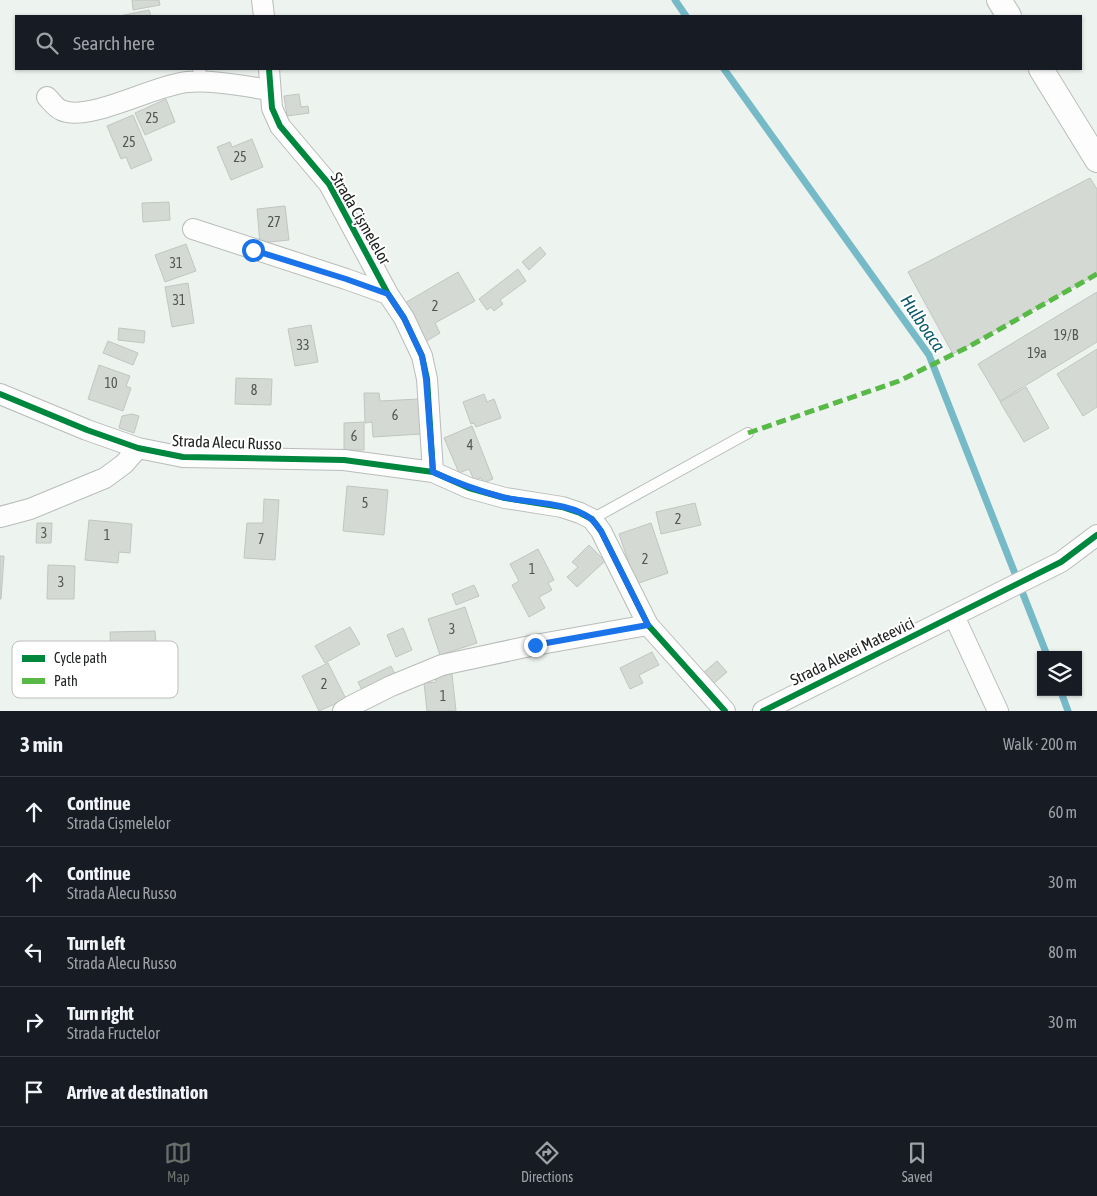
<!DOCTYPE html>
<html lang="en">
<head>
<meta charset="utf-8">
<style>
	:root { --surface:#171b24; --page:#20242c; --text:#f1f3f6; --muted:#9ea1a6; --line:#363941; --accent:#696e6a }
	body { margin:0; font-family:"Asap Condensed",sans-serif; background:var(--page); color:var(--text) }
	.controls { position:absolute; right:15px; bottom:15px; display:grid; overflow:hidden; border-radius:0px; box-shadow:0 1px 4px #0004 }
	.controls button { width:45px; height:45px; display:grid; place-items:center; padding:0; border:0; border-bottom:1px solid var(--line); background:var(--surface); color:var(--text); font:25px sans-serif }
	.stop { position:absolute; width:15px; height:15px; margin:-11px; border:4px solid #1a73e8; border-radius:50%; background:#fff }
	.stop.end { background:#1a73e8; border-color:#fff; box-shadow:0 1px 5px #0008 }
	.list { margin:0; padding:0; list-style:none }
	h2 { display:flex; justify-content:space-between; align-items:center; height:65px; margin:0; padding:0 20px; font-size:21px }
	h2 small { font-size:16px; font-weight:400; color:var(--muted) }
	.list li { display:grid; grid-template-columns:32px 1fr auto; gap:15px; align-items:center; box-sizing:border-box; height:70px; padding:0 20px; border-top:1px solid var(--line) }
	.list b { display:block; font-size:19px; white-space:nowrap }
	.list p { margin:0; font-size:16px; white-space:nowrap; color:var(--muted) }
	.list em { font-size:16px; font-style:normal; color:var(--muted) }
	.icon { flex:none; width:28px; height:28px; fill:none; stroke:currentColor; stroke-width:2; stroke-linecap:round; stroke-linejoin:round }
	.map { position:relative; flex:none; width:1097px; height:711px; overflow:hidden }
	.search { position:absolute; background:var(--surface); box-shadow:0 1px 4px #0004; left:15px; right:15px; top:15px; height:55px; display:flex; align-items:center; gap:12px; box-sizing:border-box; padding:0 18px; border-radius:0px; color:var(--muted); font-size:19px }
	.sheet { height:415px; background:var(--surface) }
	nav { display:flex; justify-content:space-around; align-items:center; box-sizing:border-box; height:70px; border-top:1px solid var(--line); background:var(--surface); font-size:14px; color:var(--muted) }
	nav a { display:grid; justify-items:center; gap:2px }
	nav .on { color:var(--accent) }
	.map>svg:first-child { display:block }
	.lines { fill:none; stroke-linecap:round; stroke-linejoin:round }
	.stream { stroke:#77bac7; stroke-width:7 }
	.building { fill:#d5d9d4; stroke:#c2c6c1 }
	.service-casing { stroke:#b9bdba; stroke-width:12 }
	.minor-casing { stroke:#b9bdba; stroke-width:22 }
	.tertiary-casing { stroke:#b9bdba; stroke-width:26 }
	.service { stroke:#fcfdfc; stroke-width:10 }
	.minor { stroke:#fcfdfc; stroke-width:20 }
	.tertiary { stroke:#fcfdfc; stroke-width:24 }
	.quiet { stroke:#58b947; stroke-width:5; stroke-dasharray:10 5; stroke-linecap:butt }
	.cycleway-casing { stroke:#fff; stroke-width:9 }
	.cycleway { stroke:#00873e; stroke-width:6 }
	.route { stroke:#1a73e8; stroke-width:6 }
	.labels { text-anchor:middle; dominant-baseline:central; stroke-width:4; stroke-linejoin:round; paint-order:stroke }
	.number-label { font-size:14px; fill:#525652 }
	.street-label { font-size:16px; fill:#222623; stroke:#fff }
	.water-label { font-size:18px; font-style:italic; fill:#075967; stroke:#fff }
	.key { fill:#fff; stroke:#bdbebd; stroke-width:1 }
	.key-label { font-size:14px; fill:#222623 }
</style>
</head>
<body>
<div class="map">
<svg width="1097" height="711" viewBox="0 0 1097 711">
	<rect width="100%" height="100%" fill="#edf3ee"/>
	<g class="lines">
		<path class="stream" d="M675,0L686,16
			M724,69L929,355L1047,655
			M1061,692L1068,711"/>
	</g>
	<path class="building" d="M132,0H159L160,5L133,10Z
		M149,10L151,16H119Z
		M299,94L301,107L308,106L309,113L287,116L284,96Z
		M166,99L175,122L145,135L135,113Z
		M133,115L152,160L131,169L126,157L121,159L107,126Z
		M252,139L263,167L231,180L217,147L230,142L232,147Z
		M1090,178L1097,189V274L953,354L908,272Z
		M169,202L170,220L143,222L142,203Z
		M285,206L289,240L260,243L257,209Z
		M186,244L196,271L165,282L155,255Z
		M540,247L546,254L529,270L522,262Z
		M518,269L526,281L500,300L503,304L494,311L491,307L487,310L479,299Z
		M458,272L475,301L435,323L440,333L425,342L403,304Z
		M188,283L194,323L172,327L165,287Z
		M1097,292V342L1000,401L978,364Z
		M311,325L318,362L295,366L288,329Z
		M119,328L145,331L144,343L118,340Z
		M108,341L138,353L133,365L103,353Z
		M1097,349V407L1083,416L1057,374Z
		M99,365L130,376L126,386L131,388L123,411L88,399Z
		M236,378L272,379L271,405L235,404Z
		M1026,387L1049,428L1024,442L1000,402Z
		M364,393H379L380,401L419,399L421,434L373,437L372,422L365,423Z
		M484,394L487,402L494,399L501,418L476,427L474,423L471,424L463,402Z
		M132,414L139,416L134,433L119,428L122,416Z
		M364,422V450H344V423Z
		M472,426L493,479L483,483L481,478L474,480L469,469L459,473L444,438Z
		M347,486L388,490L384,535L343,531Z
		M264,499L279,500L275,560L244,558L247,523H263Z
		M695,503L701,525L661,534L656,512Z
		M89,520L132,524L130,553L119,552L118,563L85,560Z
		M37,523H52L51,543H36Z
		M651,523L668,573L636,584L619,534Z
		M589,545L605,561L577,587L567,577L578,567L572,562Z
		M538,549L554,580L548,583L552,590L539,597L545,608L529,617L512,585L519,581L510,564Z
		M0,556H4L1,599H0Z
		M48,565L75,566L74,599H47Z
		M474,585L479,596L456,605L452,594Z
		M465,607L477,643L440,655L428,619Z
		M350,627L360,644L325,663L315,646Z
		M403,628L412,650L396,657L387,635Z
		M155,631L157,656L111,658L110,632Z
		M652,652L659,665L639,675L643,683L630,689L620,668Z
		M717,661L727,672L713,684L703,673Z
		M328,663L346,699L319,711L302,676Z
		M391,666L397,678L364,694L358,682Z
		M452,674L456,711H427L424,683L436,682L435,676Z"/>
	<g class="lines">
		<defs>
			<path id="service" d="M198,69L207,82
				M592,519L748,433"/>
			<path id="minor" d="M262,0L264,16
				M269,69L272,108L280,126L329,184L388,294L404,318L422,356L427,379L433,472
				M47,97C51,101 56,108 61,110C88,123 154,85 187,82C214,80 243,86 270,90
				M193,229L346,279L388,294
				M0,394L87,430L138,448L183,457L344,460L433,472L469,488L505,498L562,507L580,513L592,519L601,531L648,625L725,711
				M0,517L30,509L105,478L124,464L138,448
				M954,616L998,711
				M343,711L351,706L391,686L442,665L535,645L648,625
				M763,711L1061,562L1097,535"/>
			<path id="tertiary" d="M999,0L1009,16
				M1041,69L1097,160"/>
		</defs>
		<use href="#service" class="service-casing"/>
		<use href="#minor" class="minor-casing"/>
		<use href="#tertiary" class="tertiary-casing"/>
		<use href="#service" class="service"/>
		<use href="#minor" class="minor"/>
		<use href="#tertiary" class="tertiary"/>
		<path class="quiet" d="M748,433L899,381L970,346L1097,274"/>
		<defs>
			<path id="cycleway" d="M269,69L272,108L280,126L329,184L388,294L404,318L422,356L427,379L433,472
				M0,394L87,430L138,448L183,457L344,460L433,472L469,488L505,498L562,507L580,513L592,519L601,531L648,625L725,711
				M763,711L1061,562L1097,535"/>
		</defs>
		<use href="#cycleway" class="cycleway-casing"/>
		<use href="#cycleway" class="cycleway"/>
	</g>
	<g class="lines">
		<path class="route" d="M253,250L346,279L388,294L404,318L422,356L426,379L433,472C457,483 476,490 502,497C527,503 571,502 591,519C595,522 598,527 601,531L648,625L535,645"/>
	</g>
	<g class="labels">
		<g class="number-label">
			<text x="152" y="118">25</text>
			<text x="129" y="142">25</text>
			<text x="240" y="157">25</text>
			<text x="274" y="222">27</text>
			<text x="176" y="263">31</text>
			<text x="179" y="300">31</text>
			<text x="435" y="306">2</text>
			<text x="1066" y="335">19/B</text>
			<text x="303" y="345">33</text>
			<text x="1037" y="353">19a</text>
			<text x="111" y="383">10</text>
			<text x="254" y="390">8</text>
			<text x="395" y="415">6</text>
			<text x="354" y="436">6</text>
			<text x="470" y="445">4</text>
			<text x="365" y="503">5</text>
			<text x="678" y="519">2</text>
			<text x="44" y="533">3</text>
			<text x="107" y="535">1</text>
			<text x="261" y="539">7</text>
			<text x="645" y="559">2</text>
			<text x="532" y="569">1</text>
			<text x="61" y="582">3</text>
			<text x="452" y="629">3</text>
			<text x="324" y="684">2</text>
			<text x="443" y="696">1</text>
		</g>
		<g class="street-label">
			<text transform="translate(361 218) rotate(60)">Strada Cișmelelor</text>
			<text transform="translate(227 442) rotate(2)">Strada Alecu Russo</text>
			<text transform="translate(852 651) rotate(-26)">Strada Alexei Mateevici</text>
		</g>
		<g class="water-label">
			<text transform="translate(923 323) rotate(56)">Hulboaca</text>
		</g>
	</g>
	<rect x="12" y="641" width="166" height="57" rx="8" class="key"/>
	<rect x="22" y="655" width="23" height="7" fill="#00873e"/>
	<rect x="22" y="678" width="23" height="6" fill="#58b947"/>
	<g class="key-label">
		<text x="54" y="663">Cycle path</text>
		<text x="54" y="686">Path</text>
	</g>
</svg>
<div class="controls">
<button><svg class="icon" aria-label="layers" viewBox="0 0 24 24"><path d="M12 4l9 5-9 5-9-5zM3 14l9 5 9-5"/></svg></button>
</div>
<div class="stop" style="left:253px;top:250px"></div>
<div class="stop end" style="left:535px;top:645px"></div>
<div class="search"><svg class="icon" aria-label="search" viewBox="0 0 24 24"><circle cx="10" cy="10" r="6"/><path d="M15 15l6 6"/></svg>Search here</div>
</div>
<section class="sheet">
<h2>3 min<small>Walk · 200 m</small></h2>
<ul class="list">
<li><svg class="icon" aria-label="ahead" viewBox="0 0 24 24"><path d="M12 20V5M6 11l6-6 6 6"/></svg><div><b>Continue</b><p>Strada Cișmelelor</p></div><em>60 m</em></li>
<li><svg class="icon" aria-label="ahead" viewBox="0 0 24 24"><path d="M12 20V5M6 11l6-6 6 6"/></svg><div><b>Continue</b><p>Strada Alecu Russo</p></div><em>30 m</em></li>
<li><svg class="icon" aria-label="left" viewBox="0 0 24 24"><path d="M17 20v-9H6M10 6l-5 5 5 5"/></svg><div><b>Turn left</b><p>Strada Alecu Russo</p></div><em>80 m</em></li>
<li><svg class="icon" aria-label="right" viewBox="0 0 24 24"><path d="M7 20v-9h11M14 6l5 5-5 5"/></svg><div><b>Turn right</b><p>Strada Fructelor</p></div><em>30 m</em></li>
<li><svg class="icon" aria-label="arrive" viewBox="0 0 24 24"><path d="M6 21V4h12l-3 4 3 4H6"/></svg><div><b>Arrive at destination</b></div></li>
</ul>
</section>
<nav>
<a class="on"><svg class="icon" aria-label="map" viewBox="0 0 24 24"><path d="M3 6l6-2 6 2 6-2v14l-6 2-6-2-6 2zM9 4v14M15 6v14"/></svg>Map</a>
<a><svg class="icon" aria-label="directions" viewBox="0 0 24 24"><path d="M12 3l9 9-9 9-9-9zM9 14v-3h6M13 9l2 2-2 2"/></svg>Directions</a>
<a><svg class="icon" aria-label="saved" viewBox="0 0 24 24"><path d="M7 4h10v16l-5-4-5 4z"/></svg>Saved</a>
</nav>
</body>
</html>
